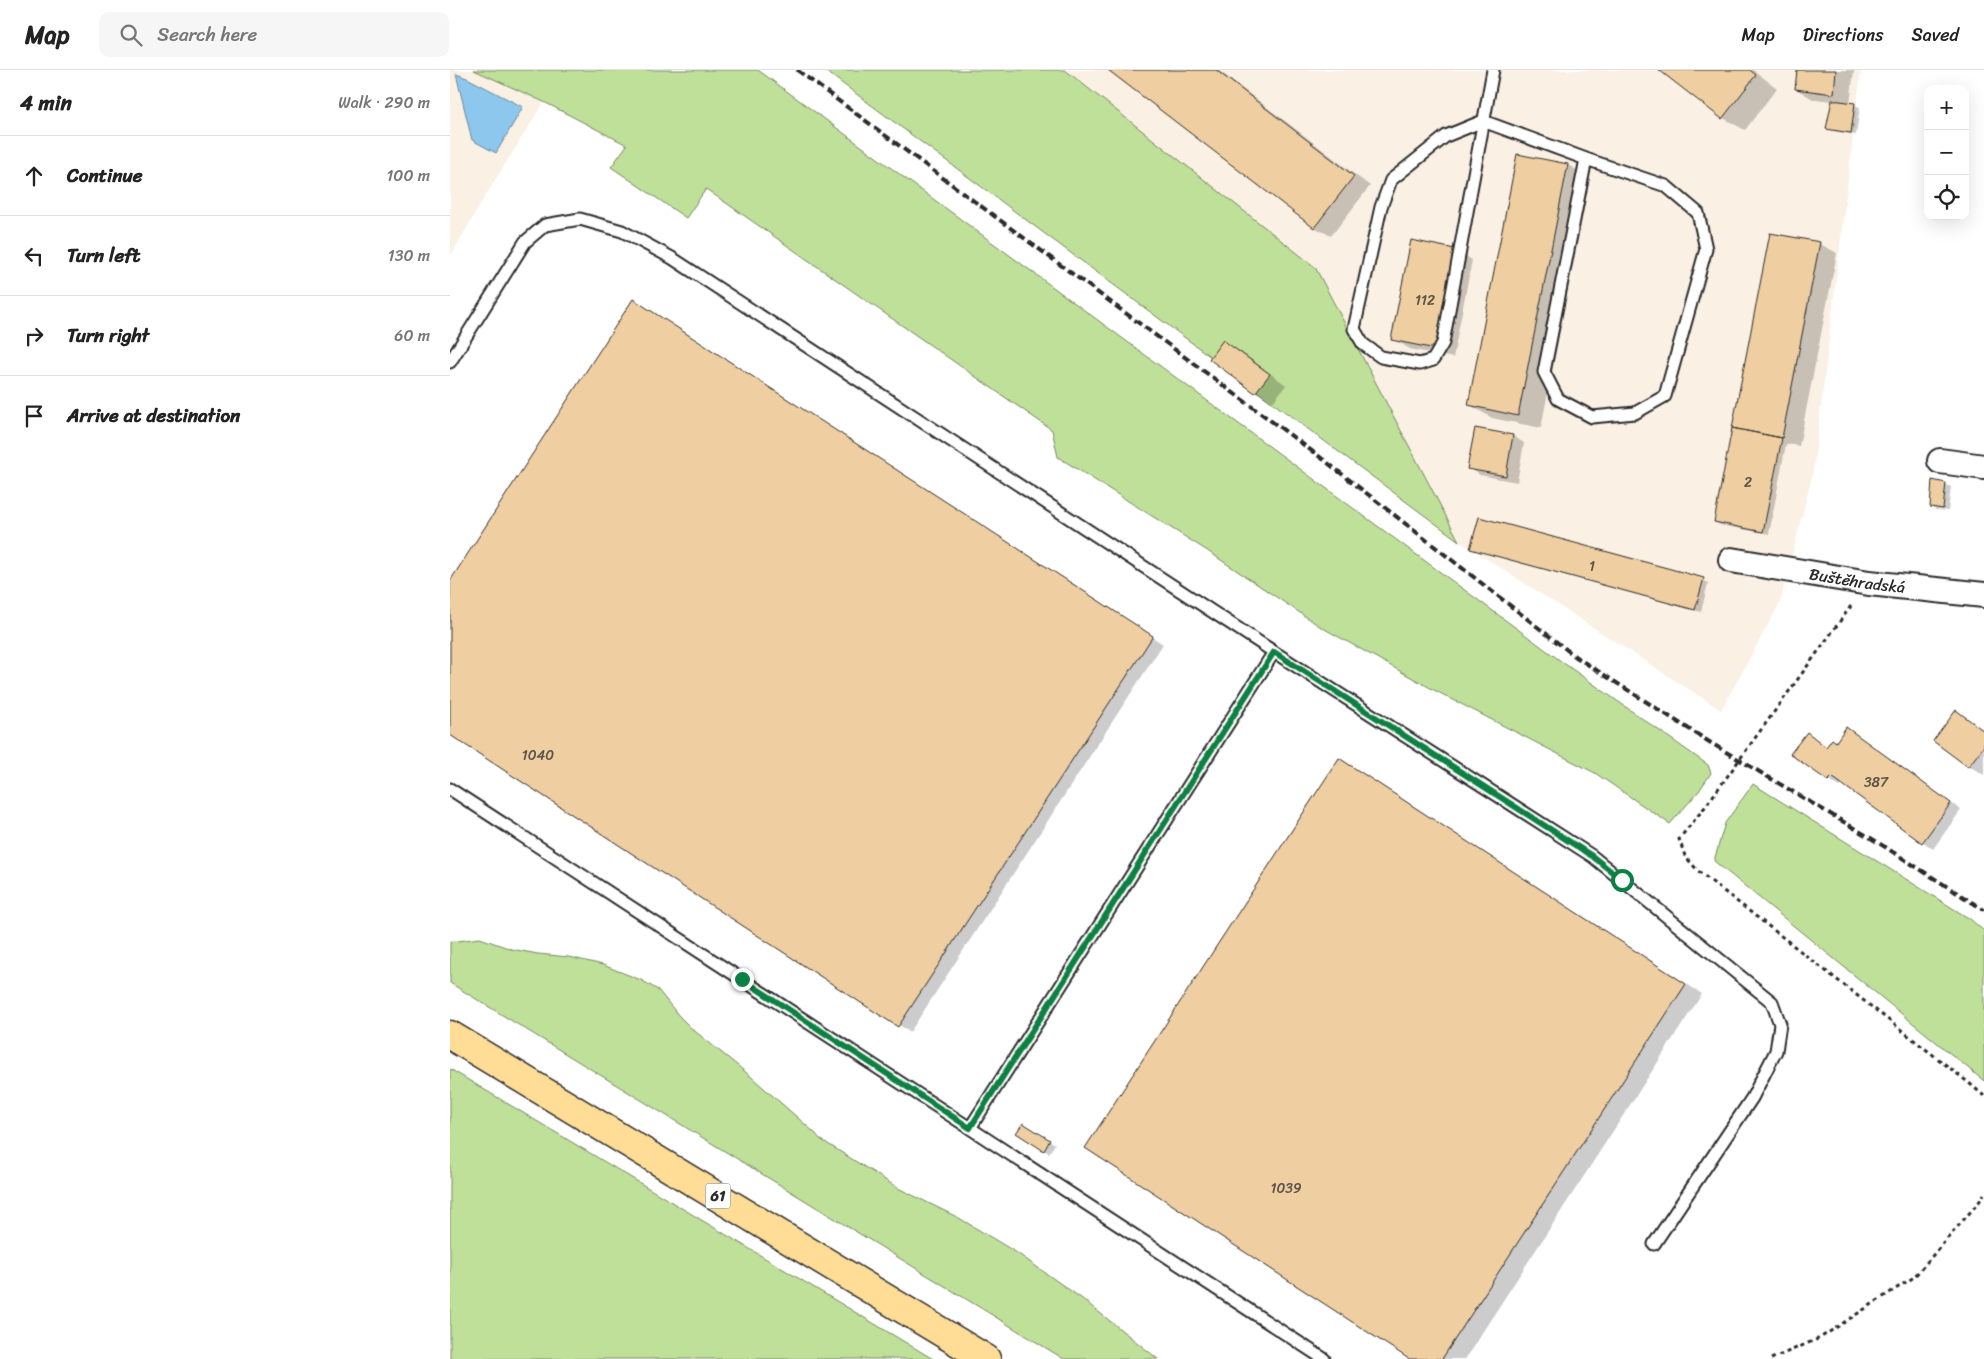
<!DOCTYPE html>
<html lang="en">
<head>
<meta charset="utf-8">
<style>
	:root { --surface:#fff; --page:#f6f6f6; --text:#222; --muted:#767676; --line:#e0e0e0 }
	body { margin:0; font-family:Sriracha,sans-serif; background:var(--page); color:var(--text) }
	.controls { position:absolute; right:15px; top:15px; display:grid; overflow:hidden; border-radius:10px; box-shadow:0 5px 20px #0002 }
	.controls button { width:45px; height:45px; display:grid; place-items:center; padding:0; border:0; border-bottom:1px solid var(--line); background:var(--surface); color:var(--text); font:25px sans-serif }
	.stop { position:absolute; width:15px; height:15px; margin:-11px; border:4px solid #0b8043; border-radius:50%; background:#fff }
	.stop.end { background:#0b8043; border-color:#fff; box-shadow:0 1px 5px #0008 }
	.list { margin:0; padding:0; list-style:none }
	h2 { display:flex; justify-content:space-between; align-items:center; height:65px; margin:0; padding:0 20px; font-size:21px }
	h2 small { font-size:16px; font-weight:400; color:var(--muted) }
	.list li { display:grid; grid-template-columns:32px 1fr auto; gap:15px; align-items:center; box-sizing:border-box; height:80px; padding:0 20px; border-top:1px solid var(--line) }
	.list b { display:block; font-size:19px; white-space:nowrap }
	.list em { font-size:16px; font-style:normal; color:var(--muted) }
	.icon { flex:none; width:28px; height:28px; fill:none; stroke:currentColor; stroke-width:2; stroke-linecap:round; stroke-linejoin:round }
	.map { position:relative; flex:none; width:1534px; height:1289px; overflow:hidden }
	header { display:flex; align-items:center; gap:30px; box-sizing:border-box; height:70px; padding:0 25px; background:var(--surface); border-bottom:1px solid var(--line) }
	header strong { font-size:24px }
	nav { display:flex; gap:28px; margin-inline-start:auto; font-size:18px }
	.search { width:350px; height:45px; background:var(--page); display:flex; align-items:center; gap:12px; box-sizing:border-box; padding:0 18px; border-radius:10px; color:var(--muted); font-size:19px }
	main { display:flex }
	aside { flex:1; background:var(--surface) }
	.map>svg:first-child { display:block }
	.built { fill:#faf0e3 }
	.green { fill:#bfe099; stroke:#758662 }
	.water { fill:#8dc7ed; stroke:#66899f }
	.shadow { fill:#0003 }
	.building { fill:#efcea1; stroke:#2b2b2b }
	.lines { fill:none; stroke-linecap:round; stroke-linejoin:round }
	.service-casing { stroke:#2b2b2b; stroke-width:15 }
	.minor-casing { stroke:#2b2b2b; stroke-width:28 }
	.primary-casing { stroke:#2b2b2b; stroke-width:31 }
	.path { stroke:#2b2b2b; stroke-width:3; stroke-dasharray:4 4; stroke-linecap:butt }
	.service { stroke:#fff; stroke-width:11 }
	.minor { stroke:#fff; stroke-width:24 }
	.primary { stroke:#ffdd96; stroke-width:28 }
	.rail { stroke:#2b2b2b; stroke-width:4; stroke-dasharray:8 4; stroke-linecap:butt }
	.route { stroke:#0b8043; stroke-width:6 }
	.labels { text-anchor:middle; dominant-baseline:central; stroke-width:4; stroke-linejoin:round; paint-order:stroke }
	.number-label { font-size:14px; fill:#5c5448 }
	.shield { fill:#fff; stroke:#6b6b6b; stroke-width:1 }
	.shield-label { font-size:15px; font-weight:bold; fill:#2b2b2b }
	.street-label { font-size:16px; fill:#2b2b2b; stroke:#fff }
</style>
</head>
<body>
<header>
<strong>Map</strong>
<div class="search"><svg class="icon" aria-label="search" viewBox="0 0 24 24"><circle cx="10" cy="10" r="6"/><path d="M15 15l6 6"/></svg>Search here</div>
<nav><a>Map</a><a>Directions</a><a>Saved</a></nav>
</header>
<main>
<aside>
<h2>4 min<small>Walk · 290 m</small></h2>
<ul class="list">
<li><svg class="icon" aria-label="ahead" viewBox="0 0 24 24"><path d="M12 20V5M6 11l6-6 6 6"/></svg><div><b>Continue</b></div><em>100 m</em></li>
<li><svg class="icon" aria-label="left" viewBox="0 0 24 24"><path d="M17 20v-9H6M10 6l-5 5 5 5"/></svg><div><b>Turn left</b></div><em>130 m</em></li>
<li><svg class="icon" aria-label="right" viewBox="0 0 24 24"><path d="M7 20v-9h11M14 6l5 5-5 5"/></svg><div><b>Turn right</b></div><em>60 m</em></li>
<li><svg class="icon" aria-label="arrive" viewBox="0 0 24 24"><path d="M6 21V4h12l-3 4 3 4H6"/></svg><div><b>Arrive at destination</b></div></li>
</ul>
</aside>
<div class="map">
<svg width="1534" height="1289" viewBox="0 0 1534 1289">
	<rect width="100%" height="100%" fill="#fff"/>
	<filter id="ink" filterUnits="userSpaceOnUse"><feTurbulence type="fractalNoise" baseFrequency=".02" numOctaves="2"/><feDisplacementMap in="SourceGraphic" scale="10" xChannelSelector="R" yChannelSelector="G"/><feConvolveMatrix kernelMatrix="1 2 1 2 8 2 1 2 1" color-interpolation-filters="sRGB"/></filter>
	<g filter="url(#ink)">
		<path class="built" d="M0,0H24L94,32L34,128L0,187Z
			M615,0H1411L1363,402L1330,533L1271,640L1009,471L865,197Z"/>
		<path class="green" d="M24,0H308L1115,594L1258,695L1261,703L1249,721L1220,754L1145,703L984,620L871,557L756,480L608,387L602,360L256,119L236,148L161,97L177,75L94,32Z
			M374,0H615L865,197L1009,471Z
			M1303,714L1520,849L1534,861V1011L1264,791L1275,753Z
			M30,868L61,879L88,884L119,887L153,895L191,910L208,920L229,946L241,958L298,1004L365,1063L370,1069L448,1118L509,1148L567,1183L631,1228L708,1289H614L0,913V872Z
			M0,999L483,1289H0Z"/>
		<path class="water" d="M6,4L17,8L73,37L46,83L22,70Z"/>
		<path class="shadow" d="M660,0H768L920,116L881,166L864,157Z
			M1211,0H1303L1327,18L1295,60L1273,48Z
			M1348,0H1404L1400,34L1410,37L1406,65L1383,61L1378,58L1383,31L1363,29L1346,19Z
			M1068,85L1118,95L1140,108L1091,358L1042,348L1020,335Z
			M1321,164L1370,174L1387,183L1349,376L1336,374L1319,464L1270,455L1265,452Z
			M1005,180L1022,190L1003,288L960,279L943,269Z
			M195,237L713,574L460,962L0,663V513Z
			M774,272L791,282L836,315L823,332L806,322L761,289Z
			M1063,366L1074,373L1067,412L1030,405L1019,398Z
			M1495,414L1501,417L1498,441L1486,440L1481,437Z
			M1022,478L1253,510L1258,513L1251,542L1027,481Z
			M1506,642L1534,660V705L1519,696L1484,671Z
			M1397,659L1511,740L1483,779L1393,714L1390,717L1379,710L1342,684L1357,664L1377,677L1386,673Z
			M906,700L1252,924L1015,1289H961Z
			M578,1057L605,1074L599,1083L594,1080Z"/>
		<path class="building" d="M658,0H766L904,106L864,158Z
			M1209,0H1300L1306,5L1272,49Z
			M1347,0H1386L1384,24L1345,19Z
			M1382,30L1405,33L1401,63L1376,59Z
			M1067,84L1118,94L1068,346L1018,335Z
			M1320,163L1370,172L1332,368L1282,358Z
			M961,170L1005,179L986,279L941,270Z
			M183,229L703,566L448,957L0,665V511Z
			M773,270L820,304L805,323L759,289Z
			M1025,358L1063,365L1056,406L1017,399Z
			M1282,358L1332,368L1313,462L1264,452Z
			M1482,410L1496,413L1493,439L1480,437Z
			M1029,447L1254,508L1245,540L1020,479Z
			M1506,640L1534,661V676L1518,697L1483,671Z
			M1396,657L1501,733L1472,773L1382,707L1378,711L1340,684L1357,662L1376,677L1382,669L1386,672Z
			M889,688L1236,914L992,1289H959L635,1078Z
			M573,1053L600,1070L594,1081L566,1063Z"/>
		<g class="lines">
			<defs>
				<path id="service" d="M1043,0L993,273L983,290L970,294L931,287L913,274L904,259L931,137L941,110L996,66L1033,51L1136,89L1216,116L1248,143L1256,179L1215,326L1185,343L1142,347L1108,329L1094,302L1136,89
					M0,292L75,172L95,155L130,149L172,161L222,188L824,582L1142,786L1322,932L1330,954L1326,981L1302,1028L1204,1174
					M0,719L874,1289
					M520,1058L824,582"/>
				<g id="minor">
					<path d="M1490,391L1534,397"/>
					<path id="s1" d="M1281,490L1419,513L1534,525"/>
				</g>
				<path id="primary" d="M0,965L536,1289"/>
			</defs>
			<use href="#service" class="service-casing"/>
			<use href="#minor" class="minor-casing"/>
			<use href="#primary" class="primary-casing"/>
			<path class="path" d="M1401,536L1255,737L1229,769L1235,786L1248,801L1519,1013L1534,1026
				M1321,1289L1370,1268L1464,1207L1529,1132L1534,1124"/>
			<use href="#service" class="service"/>
			<use href="#minor" class="minor"/>
			<use href="#primary" class="primary"/>
			<path class="rail" d="M347,0L874,390L1126,587L1261,673L1424,770L1534,840"/>
		</g>
	</g>
	<g class="lines" filter="url(#ink)">
		<path class="route" d="M292,909L520,1058L824,582L1142,786L1172,810"/>
	</g>
	<g class="labels">
		<g class="number-label">
			<text x="975" y="230">112</text>
			<text x="1298" y="412">2</text>
			<text x="1142" y="496">1</text>
			<text x="88" y="685">1040</text>
			<text x="1426" y="712">387</text>
			<text x="836" y="1118">1039</text>
		</g>
		<rect class="shield" x="255.5" y="1113.5" width="25" height="25" rx="4"/>
		<g class="shield-label">
			<text x="268" y="1126">61</text>
		</g>
		<g class="street-label">
			<text stroke="none"><textPath href="#s1" startOffset="128">Buštěhradská</textPath></text>
		</g>
	</g>
</svg>
<div class="controls">
<button>+</button>
<button>−</button>
<button><svg class="icon" aria-label="locate" viewBox="0 0 24 24"><circle cx="12" cy="12" r="6"/><path d="M12 2v4M12 18v4M2 12h4M18 12h4"/></svg></button>
</div>
<div class="stop" style="left:1172px;top:810px"></div>
<div class="stop end" style="left:292px;top:909px"></div>
</div>
</main>
</body>
</html>
